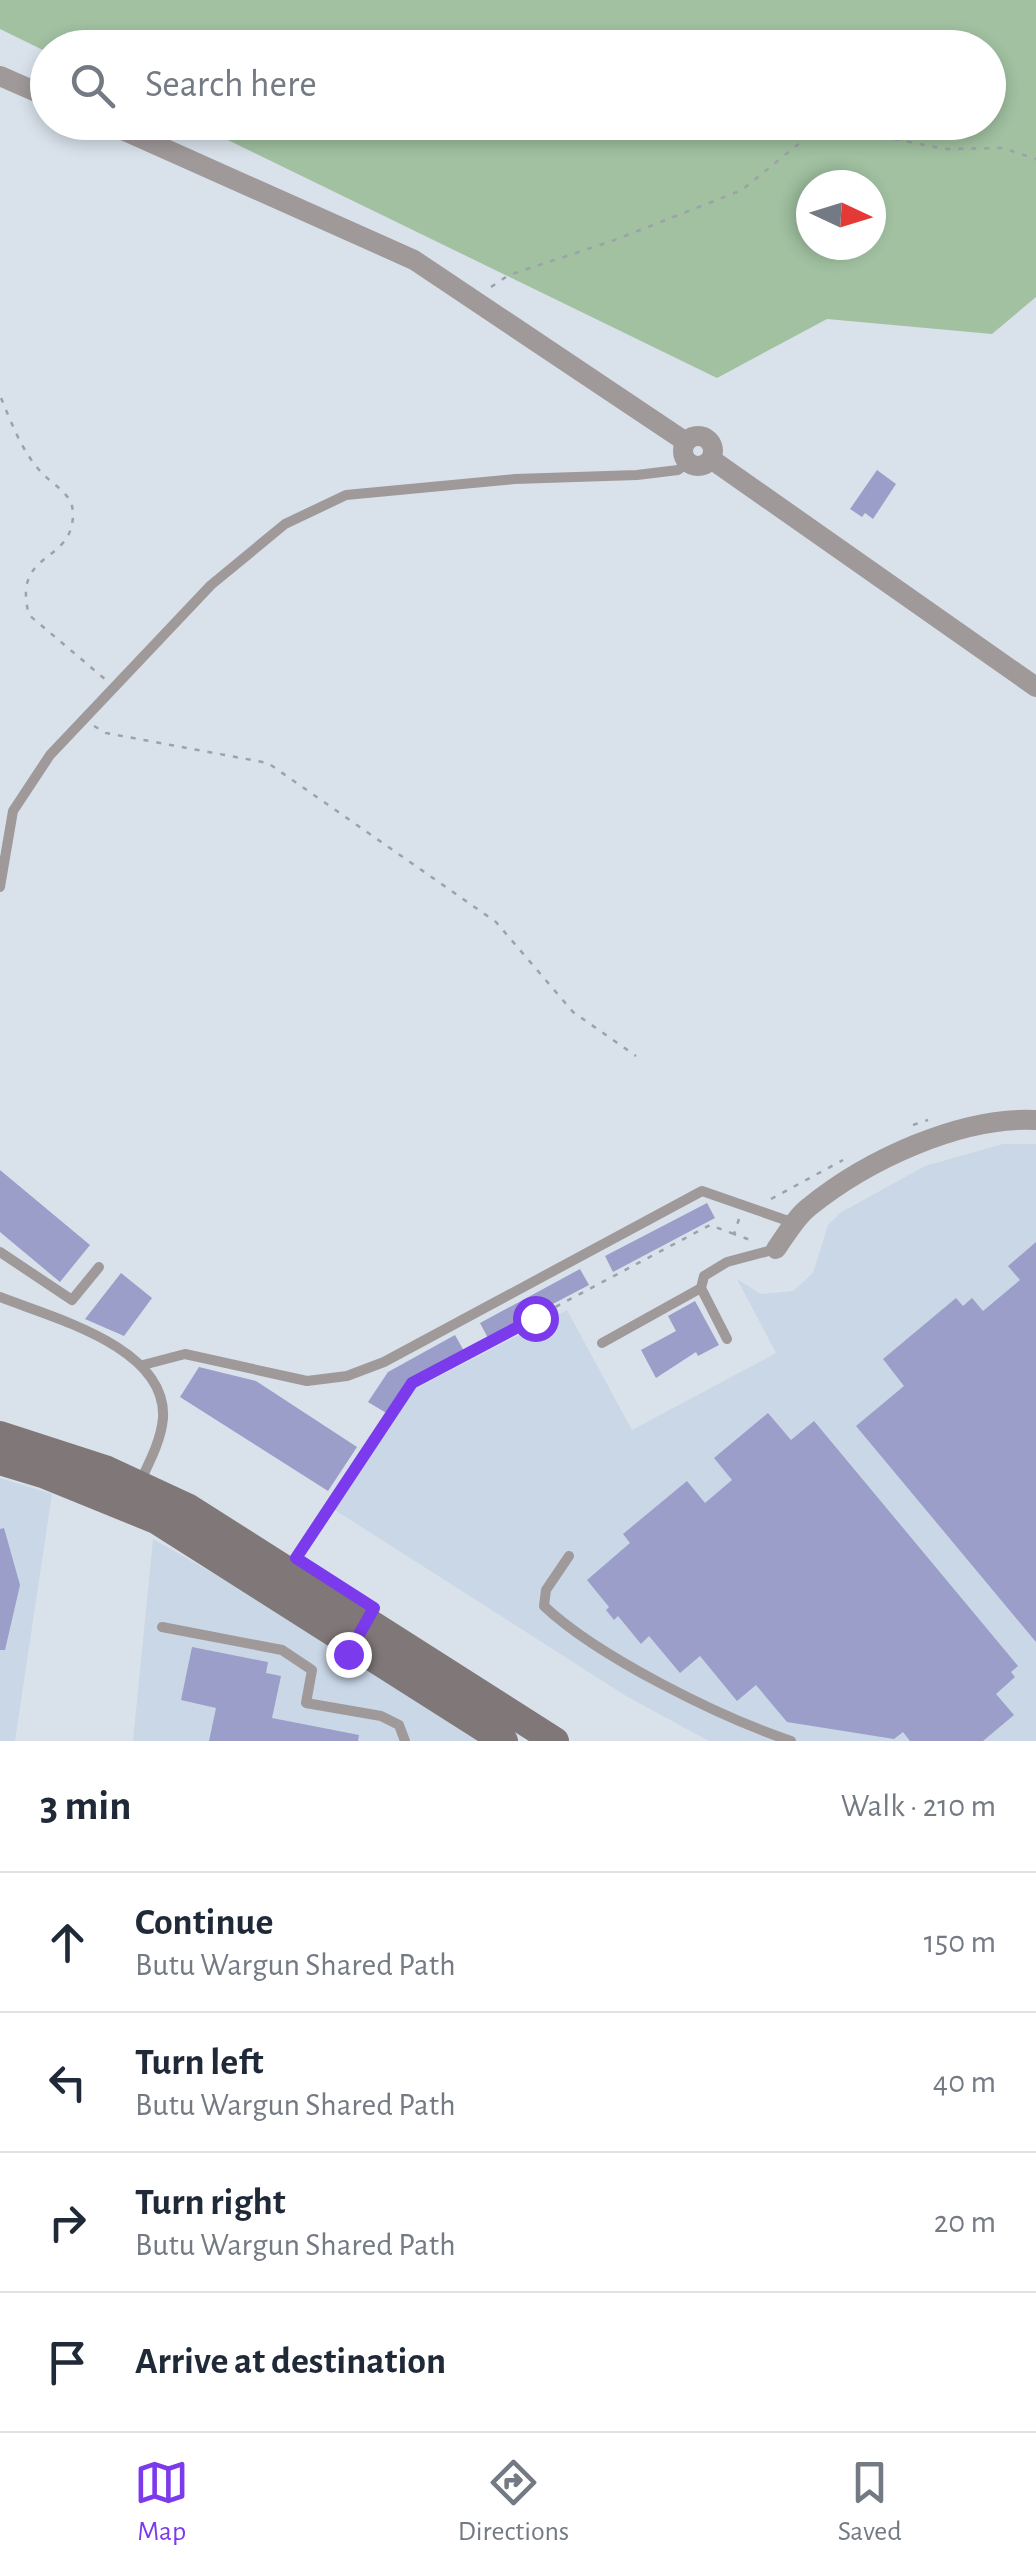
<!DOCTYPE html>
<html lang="en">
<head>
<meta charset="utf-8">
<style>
	:root { --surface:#fff; --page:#f6f6f7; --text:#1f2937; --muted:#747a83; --line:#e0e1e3; --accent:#7c3aed }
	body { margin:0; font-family:"Alegreya Sans",sans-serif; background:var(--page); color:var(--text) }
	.compass { position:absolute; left:796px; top:170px; width:90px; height:90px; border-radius:50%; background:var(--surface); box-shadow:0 5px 15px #0003; rotate:94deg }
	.stop { position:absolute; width:30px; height:30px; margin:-22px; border:8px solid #7c3aed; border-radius:50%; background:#fff }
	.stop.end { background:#7c3aed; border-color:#fff; box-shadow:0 2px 10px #0008 }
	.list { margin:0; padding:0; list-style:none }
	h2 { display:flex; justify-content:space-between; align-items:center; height:130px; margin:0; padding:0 40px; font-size:42px }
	h2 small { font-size:32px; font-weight:400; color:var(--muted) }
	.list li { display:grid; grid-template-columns:65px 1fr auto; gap:30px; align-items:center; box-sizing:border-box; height:140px; padding:0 40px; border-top:2px solid var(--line) }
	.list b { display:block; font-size:38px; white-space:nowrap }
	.list p { margin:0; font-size:32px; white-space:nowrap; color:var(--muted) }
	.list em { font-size:32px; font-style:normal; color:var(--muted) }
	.icon { flex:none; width:55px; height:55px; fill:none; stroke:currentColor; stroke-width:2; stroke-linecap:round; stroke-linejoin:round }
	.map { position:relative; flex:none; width:1036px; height:1741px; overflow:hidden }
	.search { position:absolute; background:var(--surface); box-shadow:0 5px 15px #0003; left:30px; right:30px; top:30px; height:110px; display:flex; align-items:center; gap:25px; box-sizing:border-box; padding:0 35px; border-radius:55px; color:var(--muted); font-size:38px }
	.sheet { height:690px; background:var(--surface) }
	nav { display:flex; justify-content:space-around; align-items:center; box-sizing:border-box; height:140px; border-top:2px solid var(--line); background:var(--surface); font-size:28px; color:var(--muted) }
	nav a { display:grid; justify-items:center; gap:5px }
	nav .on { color:var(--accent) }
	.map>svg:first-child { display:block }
	.built { fill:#cad7e7 }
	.green { fill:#a1c1a1; fill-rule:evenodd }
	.building { fill:#9a9ec9 }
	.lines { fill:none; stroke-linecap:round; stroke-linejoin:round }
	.path { stroke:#9ba2a9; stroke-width:2.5; stroke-dasharray:5 8; stroke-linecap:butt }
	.service { stroke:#9f999a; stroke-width:10 }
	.minor { stroke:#9f999a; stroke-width:20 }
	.secondary { stroke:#7f7778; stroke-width:28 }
	.route { stroke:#7c3aed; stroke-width:12 }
</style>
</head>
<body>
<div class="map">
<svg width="1036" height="1741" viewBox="0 0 1036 1741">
	<rect width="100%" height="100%" fill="#d9e2eb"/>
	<path class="built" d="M1003,1144H1036V1741H709L626,1696L335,1510L415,1389L567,1310L632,1430L776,1353L737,1279L761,1294L793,1291L813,1273L828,1225L840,1213L925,1166Z
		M0,1478L52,1494L15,1741H0Z
		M153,1539L260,1600L477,1741H133Z"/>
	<path class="green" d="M0,0H1036V297L992,334L827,319L717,378L193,123L988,122V48H48L47,52L0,29ZM811,185H871V245H811Z"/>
	<path class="building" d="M877,470L896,484L873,519L865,513L862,517L850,509Z
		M0,1170L90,1245L60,1282L0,1232Z
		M707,1203L715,1218L613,1272L605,1256Z
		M1036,1242V1642L856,1426L904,1386L883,1359L956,1298L963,1306L972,1298L983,1311L1020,1280L1008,1266Z
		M580,1269L589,1285L488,1338L480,1323Z
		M121,1273L152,1298L124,1336L85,1319Z
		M695,1301L719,1345L698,1356L696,1352L656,1378L641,1350L676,1331L668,1316Z
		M455,1335L464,1351L409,1381L388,1414L368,1402L388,1372Z
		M199,1367L256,1381L357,1447L328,1491L180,1397Z
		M768,1413L791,1440L814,1421L1018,1666L1011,1672L1015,1677L996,1694L1014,1715L983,1741H910L903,1732L894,1739L787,1722L756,1685L737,1701L700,1656L680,1673L649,1636L641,1644L618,1616L614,1620L606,1610L609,1607L587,1580L630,1543L623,1534L687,1481L705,1503L732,1480L714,1458Z
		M4,1528L20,1585L5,1650H0V1529Z
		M192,1647L268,1662L266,1673L281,1676L272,1718L359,1735L358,1741H209L216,1708L181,1700Z"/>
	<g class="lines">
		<path class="path" d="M491,287L509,275L612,241L742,190L807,137L854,131L945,149L1003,148L1036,159
			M1,398C12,424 22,452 42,473C55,487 74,494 73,516C71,565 12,550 29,615L106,680
			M94,726L106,733L268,763L496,922L573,1012L636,1056
			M913,1125L928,1120
			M771,1199L843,1160
			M739,1219L734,1234L753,1241
			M301,1551L412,1383L710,1225L734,1234"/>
		<path class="service" d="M0,887L13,811L50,755L211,585L285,524L346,495L515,479L637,475L678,470L689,462
			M0,1252L72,1300L99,1267
			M701,1288L727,1339
			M0,1297C53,1318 167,1347 163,1418C161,1441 149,1463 139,1484
			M602,1343L701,1288L704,1276L727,1262L776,1249
			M143,1365L185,1354L307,1381L347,1376L384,1362L702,1191L794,1223
			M569,1556L546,1590L544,1606C598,1657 720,1717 791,1741
			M162,1627L282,1650L312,1670L306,1703L381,1716L399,1725L405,1741"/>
		<path class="minor" d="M0,76L48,97
			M105,122L414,260L686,442
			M683 451a15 15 0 1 1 30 0a15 15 0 1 1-30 0Z
			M711,459L1036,687
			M776,1249C786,1235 796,1217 809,1207C867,1160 961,1116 1036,1120"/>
		<path class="secondary" d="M0,1435L105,1469L189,1508L555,1741
			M0,1461L43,1474L156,1520L504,1741"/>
	</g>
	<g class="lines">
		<path class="route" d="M348,1654L374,1608L296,1558L412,1383L535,1318"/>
	</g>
</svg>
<svg class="compass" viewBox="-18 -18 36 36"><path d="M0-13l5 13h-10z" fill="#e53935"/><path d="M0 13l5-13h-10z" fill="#747a83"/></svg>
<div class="stop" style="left:535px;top:1318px"></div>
<div class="stop end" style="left:348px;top:1654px"></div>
<div class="search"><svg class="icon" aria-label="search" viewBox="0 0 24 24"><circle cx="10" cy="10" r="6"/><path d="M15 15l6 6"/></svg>Search here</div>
</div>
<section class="sheet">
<h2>3 min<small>Walk · 210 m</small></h2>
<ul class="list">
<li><svg class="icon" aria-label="ahead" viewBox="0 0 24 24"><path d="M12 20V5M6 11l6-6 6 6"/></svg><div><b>Continue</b><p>Butu Wargun Shared Path</p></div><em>150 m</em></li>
<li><svg class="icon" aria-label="left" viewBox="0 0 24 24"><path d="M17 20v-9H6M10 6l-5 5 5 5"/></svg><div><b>Turn left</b><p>Butu Wargun Shared Path</p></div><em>40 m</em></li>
<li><svg class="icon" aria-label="right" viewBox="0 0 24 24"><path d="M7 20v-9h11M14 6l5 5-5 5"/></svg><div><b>Turn right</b><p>Butu Wargun Shared Path</p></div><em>20 m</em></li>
<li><svg class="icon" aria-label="arrive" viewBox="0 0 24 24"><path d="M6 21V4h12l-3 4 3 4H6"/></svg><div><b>Arrive at destination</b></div></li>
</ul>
</section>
<nav>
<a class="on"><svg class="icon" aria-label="map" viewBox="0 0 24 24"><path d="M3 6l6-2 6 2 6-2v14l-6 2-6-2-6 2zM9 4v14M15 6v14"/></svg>Map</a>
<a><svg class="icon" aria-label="directions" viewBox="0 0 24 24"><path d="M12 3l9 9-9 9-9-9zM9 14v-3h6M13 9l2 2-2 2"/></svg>Directions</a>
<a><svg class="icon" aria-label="saved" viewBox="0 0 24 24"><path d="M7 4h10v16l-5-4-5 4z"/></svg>Saved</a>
</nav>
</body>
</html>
